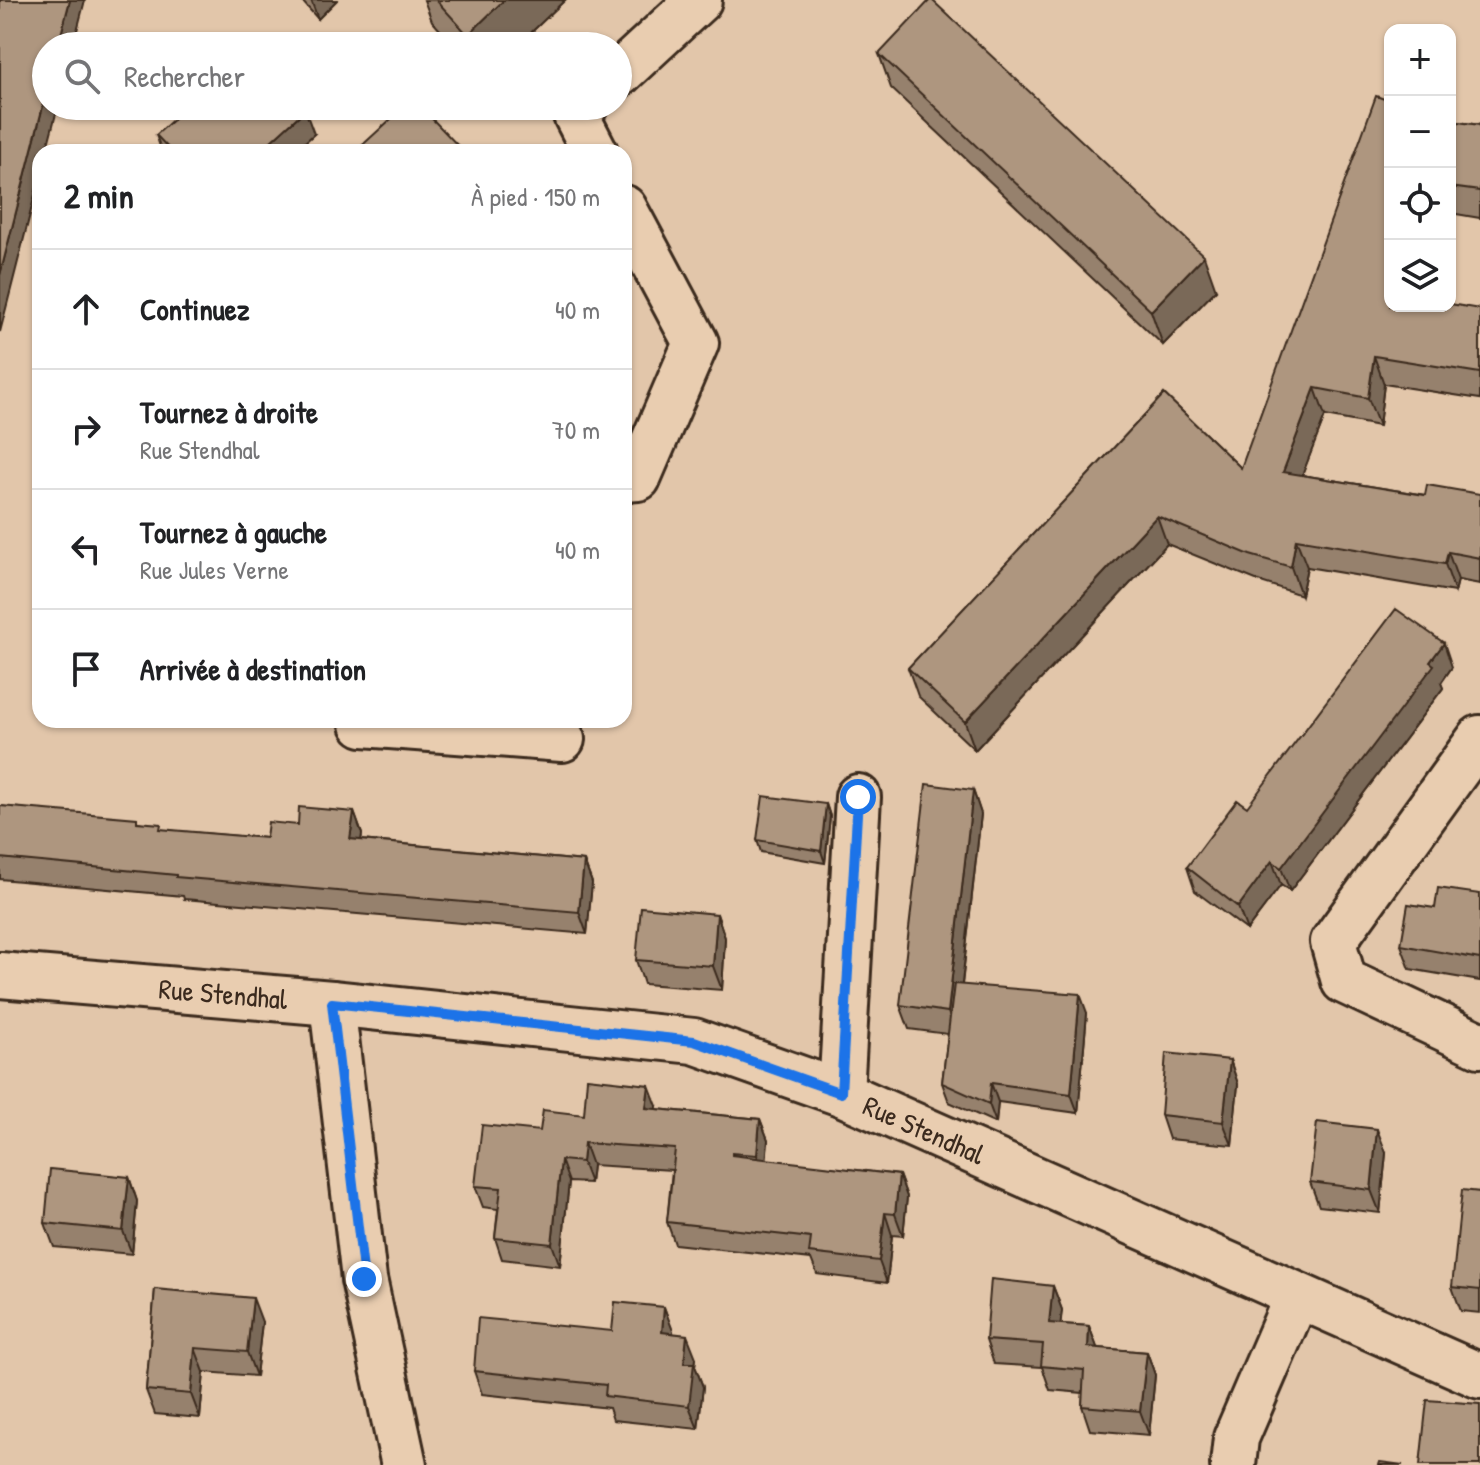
<!DOCTYPE html>
<html lang="fr">
<head>
<meta charset="utf-8">
<style>
	:root { --surface:#fff; --page:#f6f6f6; --text:#202124; --muted:#757577; --line:#e0e0e0 }
	body { margin:0; font-family:"Patrick Hand",sans-serif; background:var(--page); color:var(--text) }
	.controls { position:absolute; right:24px; top:24px; display:grid; overflow:hidden; border-radius:16px; box-shadow:0 2px 6px #0004 }
	.controls button { width:72px; height:72px; display:grid; place-items:center; padding:0; border:0; border-bottom:2px solid var(--line); background:var(--surface); color:var(--text); font:40px sans-serif }
	.stop { position:absolute; width:24px; height:24px; margin:-18px; border:6px solid #1a73e8; border-radius:50%; background:#fff }
	.stop.end { background:#1a73e8; border-color:#fff; box-shadow:0 2px 8px #0008 }
	.list { margin:0; padding:0; list-style:none }
	h2 { display:flex; justify-content:space-between; align-items:center; height:104px; margin:0; padding:0 32px; font-size:34px }
	h2 small { font-size:26px; font-weight:400; color:var(--muted) }
	.list li { display:grid; grid-template-columns:52px 1fr auto; gap:24px; align-items:center; box-sizing:border-box; height:120px; padding:0 32px; border-top:2px solid var(--line) }
	.list b { display:block; font-size:30px; white-space:nowrap }
	.list p { margin:0; font-size:26px; white-space:nowrap; color:var(--muted) }
	.list em { font-size:26px; font-style:normal; color:var(--muted) }
	.icon { flex:none; width:44px; height:44px; fill:none; stroke:currentColor; stroke-width:2; stroke-linecap:round; stroke-linejoin:round }
	.map { position:relative; flex:none; width:1480px; height:1465px; overflow:hidden }
	.search { position:absolute; background:var(--surface); box-shadow:0 2px 6px #0004; left:32px; top:32px; width:600px; height:88px; display:flex; align-items:center; gap:20px; box-sizing:border-box; padding:0 28px; border-radius:44px; color:var(--muted); font-size:30px }
	.panel { position:absolute; background:var(--surface); box-shadow:0 2px 6px #0004; left:32px; top:144px; width:600px; height:584px; border-radius:24px }
	.map>svg:first-child { display:block }
	.lines { fill:none; stroke-linecap:round; stroke-linejoin:round }
	.minor-casing { stroke:#3b2a1e; stroke-width:50 }
	.minor { stroke:#e9cdb0; stroke-width:44 }
	.wall { fill:#96816d; stroke:#3b2a1e; stroke-width:2 }
	.shaded-wall { fill:#7a6959; stroke:#3b2a1e; stroke-width:2 }
	.building { fill:#ae967f; stroke:#3b2a1e; stroke-width:2 }
	.route { stroke:#1a73e8; stroke-width:10 }
	.labels { text-anchor:middle; dominant-baseline:central; stroke-width:6; stroke-linejoin:round; paint-order:stroke }
	.street-label { font-size:28px; fill:#3b2a1e; stroke:#e9cdb0 }
</style>
</head>
<body>
<div class="map">
<svg width="1480" height="1465" viewBox="0 0 1480 1465">
	<rect width="100%" height="100%" fill="#e2c6aa"/>
	<filter id="ink" filterUnits="userSpaceOnUse"><feTurbulence type="fractalNoise" baseFrequency=".0125" numOctaves="2"/><feDisplacementMap in="SourceGraphic" scale="16" xChannelSelector="R" yChannelSelector="G"/><feConvolveMatrix kernelMatrix="1 2 1 2 8 2 1 2 1" color-interpolation-filters="sRGB"/></filter>
	<g filter="url(#ink)">
		<g class="lines">
			<defs>
				<g id="minor">
					<path d="M618,75L699,0"/>
					<path d="M585,106L576,115L595,152"/>
					<path d="M624,208L696,343L638,478L624,479"/>
					<path d="M364,720L363,724L562,739"/>
					<path d="M1480,738L1333,942L1344,981L1480,1045"/>
					<path id="s1" d="M0,975L332,1003L694,1041L841,1093L1480,1376"/>
					<path d="M332,1003L364,1279L404,1465"/>
					<path d="M841,1093L858,797"/>
					<path d="M1233,1465L1236,1438L1297,1296"/>
				</g>
			</defs>
			<use href="#minor" class="minor-casing"/>
			<use href="#minor" class="minor"/>
		</g>
		<path class="wall" d="M301,0H337L318,19Z
			M424,0H565L517,46H454L432,21Z
			M879,54L1216,290L1163,345L891,88Z
			M1450,121L1480,125V218L1450,213Z
			M314,134L294,152H162L156,135Z
			M1390,306L1480,309V399L1384,384L1379,426L1325,416L1302,475L1425,495L1480,494V584L1458,580L1455,592L1307,567L1301,595L1261,582L1167,544L975,750L918,696L908,668L1164,394L1241,468Z
			M1452,667L1441,683L1443,688L1290,891L1281,885L1247,930L1195,891L1187,867L1247,807Z
			M973,790L981,814L962,985L1087,1013L1078,1113L998,1102L996,1123L949,1102L942,1083L948,1034L909,1029L900,1005Z
			M826,804L830,816L825,863L761,852L757,840Z
			M0,806L139,822L163,830L266,838L298,825L354,812L362,834L361,840L584,861L592,883L587,934L184,899L183,896L0,879Z
			M1480,894V981L1410,969L1401,945L1435,908Z
			M717,914L725,938L722,990L644,984L636,960Z
			M1230,1060L1238,1084L1232,1145L1169,1139L1161,1115Z
			M657,1106L656,1109L760,1119L768,1140L766,1160L899,1175L907,1197L903,1236L892,1235L887,1283L817,1274L811,1259L675,1244L667,1222L672,1170L592,1165L590,1183L569,1182L560,1266L502,1259L495,1238L498,1209L483,1207L475,1186L584,1115Z
			M1386,1153L1380,1213L1319,1206L1310,1182Z
			M129,1177L137,1201L132,1254L54,1247L45,1223Z
			M1480,1192V1313L1461,1311L1452,1287Z
			M1053,1286L1062,1310L1060,1324L1089,1326L1097,1348L1147,1352L1155,1375L1149,1435L1090,1430L1082,1406L1083,1393L1050,1390L1042,1367L994,1364L986,1340Z
			M155,1289L262,1322L256,1376L204,1372L200,1418L155,1414L146,1390Z
			M664,1307L673,1333L696,1358L695,1366L703,1387L698,1429L613,1420L609,1408L482,1394L474,1371L612,1331Z"/>
		<path class="shaded-wall" d="M70,0H85L73,46H58Z
			M311,0H337L318,19Z
			M504,0H565L517,46H472L468,35Z
			M46,94V106H58L46,152H40V175L0,332V275Z
			M305,110L314,134L294,152H259Z
			M1204,256L1216,290L1163,345L1151,311Z
			M1374,356L1384,384L1379,426L1368,398Z
			M1315,388L1325,416L1293,499L1283,472Z
			M1157,516L1167,544L975,750L965,722Z
			M1296,539L1307,567L1301,595L1291,567Z
			M1448,552L1458,580L1455,592L1445,564Z
			M1444,643L1452,667L1441,683L1443,688L1290,891L1281,868Z
			M973,790L981,814L956,1036L948,1012Z
			M826,804L830,816L825,863L821,851Z
			M354,812L362,834L358,861L350,839Z
			M584,861L592,883L587,934L579,912Z
			M1272,861L1281,885L1247,930L1238,907Z
			M717,914L725,938L722,990L713,966Z
			M1080,994L1087,1013L1078,1113L1071,1094Z
			M1230,1060L1238,1084L1232,1145L1223,1122Z
			M991,1083L998,1102L996,1123L989,1104Z
			M649,1085L657,1106L654,1129L646,1108Z
			M760,1119L768,1140L765,1176L757,1155Z
			M1377,1129L1386,1153L1380,1213L1371,1190Z
			M584,1143L592,1165L590,1183L582,1162Z
			M561,1160L569,1182L560,1266L552,1244Z
			M899,1175L907,1197L903,1236L895,1214Z
			M129,1177L137,1201L132,1254L123,1231Z
			M885,1213L892,1235L887,1283L879,1261Z
			M1053,1286L1062,1310L1058,1346L1049,1323Z
			M253,1298L262,1322L256,1376L247,1352Z
			M664,1307L673,1331L671,1355L662,1332Z
			M1089,1326L1098,1350L1088,1347Z
			M687,1335L696,1358L695,1366L703,1387L698,1429L689,1406L684,1363Z
			M195,1348L204,1372L200,1418L191,1394Z
			M1147,1352L1155,1375L1149,1435L1140,1411Z"/>
		<path class="building" d="M0,0H70L58,46H46V94L0,275Z
			M436,0H504L468,35Z
			M930,0H932L1204,256L1151,311L879,54Z
			M1376,96L1390,101V306H1450V304L1480,309V373L1374,356L1368,398L1315,388L1283,472L1425,495L1427,485L1480,494V558L1448,552L1445,564L1296,539L1291,567L1250,555L1157,516L965,722L908,668L1164,394L1241,468Z
			M188,106H301L305,110L259,152H172L156,135Z
			M405,106H420L464,152H355Z
			M1450,121L1480,125V191L1450,187Z
			M1396,609L1444,643L1430,662L1434,665L1281,868L1272,861L1238,907L1187,867L1237,800L1247,807Z
			M926,784L973,790L948,1012L900,1005Z
			M763,796L826,804L821,851L757,840Z
			M0,806L137,818V822L161,824L160,829L266,838L268,822L298,825L299,807L354,812L350,839L584,861L579,912L176,877V875L0,858Z
			M1438,888L1480,894V959L1401,945L1408,904L1435,908Z
			M641,907L717,914L713,966L636,960Z
			M954,984L1080,994L1071,1094L991,1083L989,1104L942,1083Z
			M1166,1053L1230,1060L1223,1122L1161,1115Z
			M587,1078L649,1085L646,1108L760,1119L757,1155L732,1153V1155L899,1175L895,1214L885,1213L879,1261L809,1253L811,1238L667,1222L675,1149L584,1143L582,1162L561,1160L552,1244L495,1238L501,1188L475,1186L482,1125L540,1131L543,1110L584,1115Z
			M1317,1122L1377,1129L1371,1190L1310,1182Z
			M50,1169L129,1177L123,1231L45,1223Z
			M1462,1190L1480,1192V1290L1452,1287Z
			M991,1279L1053,1286L1049,1323L1089,1326L1088,1347L1147,1352L1140,1411L1082,1406L1084,1370L1041,1366L1043,1344L986,1340Z
			M155,1289L253,1298L247,1352L195,1348L191,1394L146,1390Z
			M615,1302L664,1307L662,1332L687,1335L684,1363H694L689,1406L605,1396L606,1385L474,1371L478,1318L612,1331Z
			M1427,1400L1480,1404V1465H1420Z
			M1380,1462L1403,1465H1379Z"/>
	</g>
	<g class="lines" filter="url(#ink)">
		<path class="route" d="M364,1279L332,1003L694,1041L841,1093L858,797"/>
	</g>
	<g class="labels">
		<g class="street-label">
			<text stroke="none"><textPath href="#s1" startOffset="224">Rue Stendhal</textPath></text>
			<text stroke="none"><textPath href="#s1" startOffset="944">Rue Stendhal</textPath></text>
		</g>
	</g>
</svg>
<div class="controls">
<button>+</button>
<button>−</button>
<button><svg class="icon" aria-label="locate" viewBox="0 0 24 24"><circle cx="12" cy="12" r="6"/><path d="M12 2v4M12 18v4M2 12h4M18 12h4"/></svg></button>
<button><svg class="icon" aria-label="layers" viewBox="0 0 24 24"><path d="M12 4l9 5-9 5-9-5zM3 14l9 5 9-5"/></svg></button>
</div>
<div class="stop" style="left:858px;top:797px"></div>
<div class="stop end" style="left:364px;top:1279px"></div>
<div class="search"><svg class="icon" aria-label="search" viewBox="0 0 24 24"><circle cx="10" cy="10" r="6"/><path d="M15 15l6 6"/></svg>Rechercher</div>
<section class="panel">
<h2>2 min<small>À pied · 150 m</small></h2>
<ul class="list">
<li><svg class="icon" aria-label="ahead" viewBox="0 0 24 24"><path d="M12 20V5M6 11l6-6 6 6"/></svg><div><b>Continuez</b></div><em>40 m</em></li>
<li><svg class="icon" aria-label="right" viewBox="0 0 24 24"><path d="M7 20v-9h11M14 6l5 5-5 5"/></svg><div><b>Tournez à droite</b><p>Rue Stendhal</p></div><em>70 m</em></li>
<li><svg class="icon" aria-label="left" viewBox="0 0 24 24"><path d="M17 20v-9H6M10 6l-5 5 5 5"/></svg><div><b>Tournez à gauche</b><p>Rue Jules Verne</p></div><em>40 m</em></li>
<li><svg class="icon" aria-label="arrive" viewBox="0 0 24 24"><path d="M6 21V4h12l-3 4 3 4H6"/></svg><div><b>Arrivée à destination</b></div></li>
</ul>
</section>
</div>
</body>
</html>
